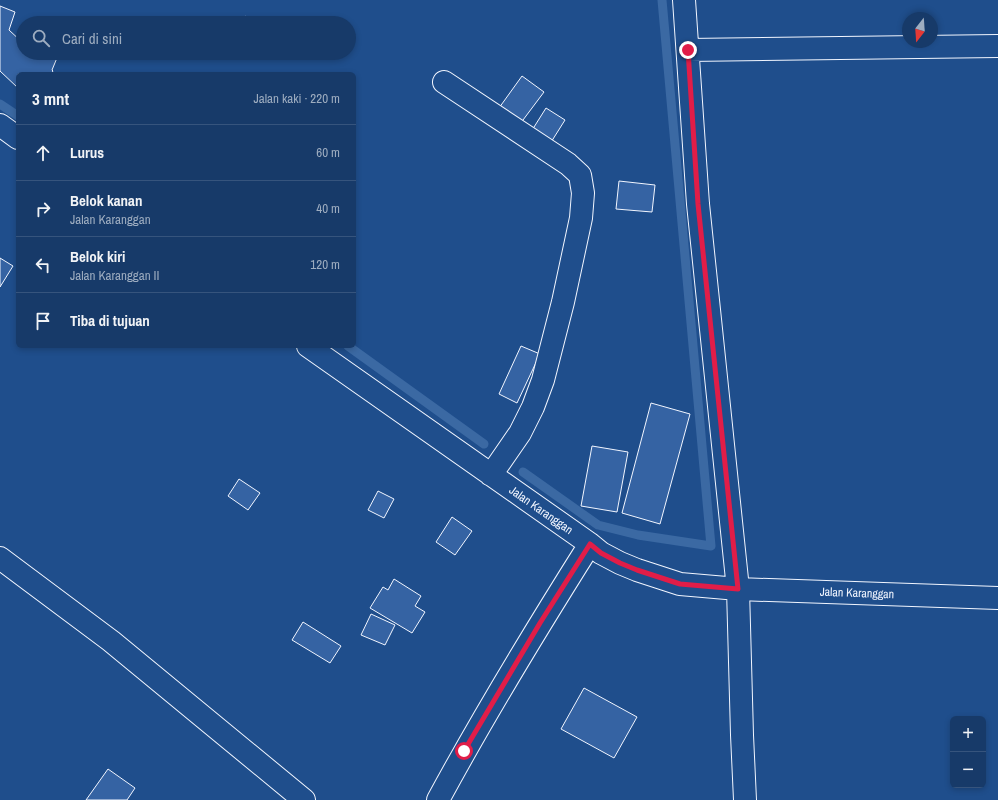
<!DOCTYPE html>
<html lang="id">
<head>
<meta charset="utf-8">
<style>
	:root { --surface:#173a69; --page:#20416f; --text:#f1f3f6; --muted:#9eadc0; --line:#36547d }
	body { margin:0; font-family:"Archivo Narrow",sans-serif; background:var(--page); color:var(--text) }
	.controls { position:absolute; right:12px; bottom:12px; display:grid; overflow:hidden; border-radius:6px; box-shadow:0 2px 6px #0003 }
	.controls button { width:36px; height:36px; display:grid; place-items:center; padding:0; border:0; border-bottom:1px solid var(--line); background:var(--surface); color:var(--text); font:20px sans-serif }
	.compass { position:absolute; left:902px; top:12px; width:36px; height:36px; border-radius:50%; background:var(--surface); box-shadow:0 2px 6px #0003; rotate:197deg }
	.stop { position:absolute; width:12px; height:12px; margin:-9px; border:3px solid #e11d48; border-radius:50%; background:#fff }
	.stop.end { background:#e11d48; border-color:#fff; box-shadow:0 1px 4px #0008 }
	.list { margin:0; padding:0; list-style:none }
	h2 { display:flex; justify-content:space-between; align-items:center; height:52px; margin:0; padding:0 16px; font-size:17px }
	h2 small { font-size:13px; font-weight:400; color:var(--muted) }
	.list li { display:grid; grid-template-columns:26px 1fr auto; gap:12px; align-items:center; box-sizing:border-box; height:56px; padding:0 16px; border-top:1px solid var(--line) }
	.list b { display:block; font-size:15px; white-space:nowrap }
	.list p { margin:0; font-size:13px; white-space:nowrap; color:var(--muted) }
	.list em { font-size:13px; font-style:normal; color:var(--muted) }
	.icon { flex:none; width:22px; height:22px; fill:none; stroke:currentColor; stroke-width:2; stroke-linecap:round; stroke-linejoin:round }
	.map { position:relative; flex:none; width:998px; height:800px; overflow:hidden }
	.search { position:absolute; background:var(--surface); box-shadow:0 2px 6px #0003; left:16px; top:16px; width:340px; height:44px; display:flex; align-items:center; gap:10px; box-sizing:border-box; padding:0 14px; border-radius:22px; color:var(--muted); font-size:15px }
	.panel { position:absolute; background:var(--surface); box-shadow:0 2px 6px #0003; left:16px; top:72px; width:340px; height:276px; border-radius:6px }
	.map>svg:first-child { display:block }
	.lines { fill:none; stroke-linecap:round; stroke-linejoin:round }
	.stream { stroke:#3b69a3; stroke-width:9 }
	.building { fill:#3563a3; stroke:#f2f6ff }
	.minor-casing { stroke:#f2f6ff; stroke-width:24 }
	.minor { stroke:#1f4e8c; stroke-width:22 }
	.route { stroke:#e11d48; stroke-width:5 }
	.labels { text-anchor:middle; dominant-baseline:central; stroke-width:3; stroke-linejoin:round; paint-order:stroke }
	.street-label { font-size:12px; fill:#f2f6ff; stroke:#1f4e8c }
</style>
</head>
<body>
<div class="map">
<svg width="998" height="800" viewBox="0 0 998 800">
	<rect width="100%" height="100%" fill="#1f4e8c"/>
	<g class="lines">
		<path class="stream" d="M0,104L18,116
			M348,346L484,444
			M523,472L598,525L638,535L711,546L662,0"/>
	</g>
	<path class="building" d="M0,6L15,12L9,30L23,43V53H59L52,70L53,71L51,74H18V88L0,71Z
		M245,16L254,23H239Z
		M522,76L544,92L520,124L499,108Z
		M546,108L565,120L548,147L529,135Z
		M619,181L655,185L652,212L616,209Z
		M0,258L13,266L0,287Z
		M521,346L540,354L517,403L499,394Z
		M651,403L690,414L660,524L622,513Z
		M592,446L628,452L617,512L581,506Z
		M239,479L260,493L248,510L228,496Z
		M378,491L394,499L384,518L368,510Z
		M452,517L472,531L455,555L436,542Z
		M394,579L421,596L415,606L425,612L412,633L370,608L383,587L388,590Z
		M371,614L395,625L385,645L361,635Z
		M303,622L341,646L330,663L292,640Z
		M584,688L637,717L614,758L561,729Z
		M108,769L135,788L127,800H86Z"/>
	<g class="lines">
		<defs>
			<path id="minor" d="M684,0L698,204L738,589L742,735L745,800
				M688,50L998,46
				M444,82L568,164L580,175L583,193L581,218L563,302L543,380L533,407L520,433L491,475
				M0,125L18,138
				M308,346L590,544L601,553L620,563L637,570L680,584L738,589L998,598
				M0,558L111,641L304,800
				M438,800C485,713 537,628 590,544"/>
		</defs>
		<use href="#minor" class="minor-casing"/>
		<use href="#minor" class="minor"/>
	</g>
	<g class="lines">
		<path class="route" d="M464,751L540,623L590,544L601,553L620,563L637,570L680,584L738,589L698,204L688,50"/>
	</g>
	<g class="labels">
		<g class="street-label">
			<text transform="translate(541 510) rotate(35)">Jalan Karanggan</text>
			<text transform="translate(857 593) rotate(2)">Jalan Karanggan</text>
		</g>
	</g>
</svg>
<div class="controls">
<button>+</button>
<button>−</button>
</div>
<svg class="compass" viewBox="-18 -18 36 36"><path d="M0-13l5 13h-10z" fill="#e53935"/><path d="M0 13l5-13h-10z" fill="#9eadc0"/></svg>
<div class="stop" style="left:464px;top:751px"></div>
<div class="stop end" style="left:688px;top:50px"></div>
<div class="search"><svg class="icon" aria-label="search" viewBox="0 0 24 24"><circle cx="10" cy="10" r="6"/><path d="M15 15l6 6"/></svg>Cari di sini</div>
<section class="panel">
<h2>3 mnt<small>Jalan kaki · 220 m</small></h2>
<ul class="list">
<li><svg class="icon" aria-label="ahead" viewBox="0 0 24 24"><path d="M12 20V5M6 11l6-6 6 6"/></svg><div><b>Lurus</b></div><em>60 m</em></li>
<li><svg class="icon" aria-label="right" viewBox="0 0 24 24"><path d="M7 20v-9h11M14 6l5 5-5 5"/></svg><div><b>Belok kanan</b><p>Jalan Karanggan</p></div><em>40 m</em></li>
<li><svg class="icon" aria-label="left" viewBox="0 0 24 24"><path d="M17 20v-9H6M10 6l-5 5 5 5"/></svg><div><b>Belok kiri</b><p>Jalan Karanggan II</p></div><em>120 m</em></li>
<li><svg class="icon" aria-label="arrive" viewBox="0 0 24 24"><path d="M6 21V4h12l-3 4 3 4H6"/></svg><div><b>Tiba di tujuan</b></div></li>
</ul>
</section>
</div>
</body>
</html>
